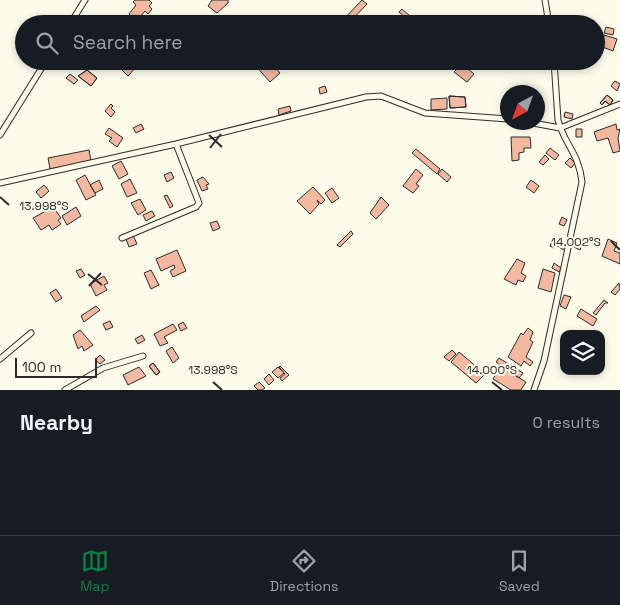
<!DOCTYPE html>
<html lang="en">
<head>
<meta charset="utf-8">
<style>
	:root { --surface:#171b24; --page:#242831; --text:#f1f3f6; --muted:#9ea1a6; --line:#363941; --accent:#0b8043 }
	body { margin:0; font-family:"Space Grotesk",sans-serif; background:var(--page); color:var(--text) }
	.controls { position:absolute; right:15px; bottom:15px; display:grid; overflow:hidden; border-radius:10px; box-shadow:0 2px 8px #0003 }
	.controls button { width:45px; height:45px; display:grid; place-items:center; padding:0; border:0; border-bottom:1px solid var(--line); background:var(--surface); color:var(--text); font:25px sans-serif }
	.compass { position:absolute; left:500px; top:85px; width:45px; height:45px; border-radius:50%; background:var(--surface); box-shadow:0 2px 8px #0003; rotate:221deg }
	.scale { position:absolute; left:15px; bottom:12px; width:82px; box-sizing:border-box; padding-left:5px; border:2px solid #2b2b2b; border-top:0; font-size:14px; line-height:18px; white-space:nowrap; color:#2b2b2b; -webkit-text-stroke:4px #fdfbea; paint-order:stroke }
	.list { margin:0; padding:0; list-style:none }
	h2 { display:flex; justify-content:space-between; align-items:center; height:65px; margin:0; padding:0 20px; font-size:21px }
	h2 small { font-size:16px; font-weight:400; color:var(--muted) }
	.icon { flex:none; width:28px; height:28px; fill:none; stroke:currentColor; stroke-width:2; stroke-linecap:round; stroke-linejoin:round }
	.map { position:relative; flex:none; width:620px; height:390px; overflow:hidden }
	.search { position:absolute; background:var(--surface); box-shadow:0 2px 8px #0003; left:15px; right:15px; top:15px; height:55px; display:flex; align-items:center; gap:12px; box-sizing:border-box; padding:0 18px; border-radius:28px; color:var(--muted); font-size:19px }
	.sheet { height:145px; background:var(--surface) }
	nav { display:flex; justify-content:space-around; align-items:center; box-sizing:border-box; height:70px; border-top:1px solid var(--line); background:var(--surface); font-size:14px; color:var(--muted) }
	nav a { display:grid; justify-items:center; gap:2px }
	nav .on { color:var(--accent) }
	.map>svg:first-child { display:block }
	.building { fill:#f2b8a0; stroke:#2b2b2b }
	.lines { fill:none; stroke-linecap:round; stroke-linejoin:round }
	.minor-casing { stroke:#2b2b2b; stroke-width:7 }
	.minor { stroke:#fdfbea; stroke-width:5 }
	.ticks { fill:none; stroke:#2b2b2b; stroke-width:2 }
	.ticks-label { font-size:12px; text-anchor:middle; fill:#2b2b2b; stroke:#fdfbea; stroke-width:4; stroke-linejoin:round; paint-order:stroke }
</style>
</head>
<body>
<div class="map">
<svg width="620" height="390" viewBox="0 0 620 390">
	<rect width="100%" height="100%" fill="#fdfbea"/>
	<path class="building" d="M135,0H149L152,3L149,6L152,9L148,14L145,11L137,21L129,14L136,5L133,2Z
		M212,0H228V3L217,13L208,6Z
		M362,0L367,4L348,24H339Z
		M402,9L410,16L407,19L399,12Z
		M606,27L614,29L613,35L604,33Z
		M604,35L617,39L613,51L600,46Z
		M129,61L137,66L128,76L121,69Z
		M257,61H275L277,63L274,66L280,73L270,82L254,64Z
		M443,61H459L460,62L453,70Z
		M462,64L474,74L467,82L454,72Z
		M87,70L97,78L91,86L78,76Z
		M87,70L97,78L91,86L78,76Z
		M70,74L78,80L74,84L66,78Z
		M615,81L620,84L617,91L611,86Z
		M325,86L327,92L320,94L319,88Z
		M607,95L613,100L610,105L605,101L602,105L600,103Z
		M607,95L613,100L610,105L605,101L602,105L600,103Z
		M449,96L465,97L466,107L450,108Z
		M449,96L465,97L466,107L450,108Z
		M447,98V109L431,110V99Z
		M111,104L113,106L111,108L115,112L111,117L105,111Z
		M290,106L291,111L279,115L278,109Z
		M565,112L573,114L572,119L564,117Z
		M141,124L144,129L136,133L133,128Z
		M616,124L617,130L620,129L618,138L620,151L613,153L608,138L597,141L594,132Z
		M109,128L123,138L117,147L109,141L112,138L105,134Z
		M576,129H582V137H576Z
		M511,137H530L531,148H524V152L519,153V160L512,161Z
		M550,148L559,155L555,160L546,153Z
		M416,149L440,169L437,174L412,153Z
		M89,150L91,161L50,169L48,158Z
		M545,155L549,159L543,165L539,162Z
		M570,158L575,163L571,168L565,163Z
		M121,161L128,174L119,179L112,166Z
		M416,169L423,175L416,184L419,186L413,193L403,186Z
		M442,169L451,177L447,182L438,174Z
		M171,172L174,178L167,182L164,175Z
		M85,175L96,195L86,200L76,180Z
		M203,177L209,184L206,185L208,189L202,191L197,180Z
		M130,179L137,193L127,197L121,184Z
		M99,180L103,189L95,193L90,185Z
		M531,180L539,186L534,193L526,187Z
		M44,185L49,191L41,198L36,192Z
		M313,187L325,200L321,204L317,200L319,204L310,214L297,201Z
		M332,188L339,198L332,203L325,193Z
		M167,195L173,206L170,208L164,196Z
		M381,197L389,205L376,219L370,213Z
		M140,199L146,210L138,215L131,203Z
		M53,207L61,218L58,220L61,224L52,230L49,225L41,230L33,218Z
		M76,207L81,216L67,225L62,216Z
		M152,211L155,216L146,221L143,215Z
		M562,217L567,220L564,226L559,224Z
		M217,221L220,228L213,231L210,223Z
		M351,231L353,234L340,247L337,245Z
		M133,235L137,244L129,247L126,239Z
		M553,237L557,239L554,248L550,246Z
		M608,239L617,243L614,251L620,253V264L602,256Z
		M558,240L570,244L567,252L556,245Z
		M577,240L583,242L580,250L574,247Z
		M177,250L186,271L173,277L170,271L175,268L174,265L161,271L156,259Z
		M517,259L525,263L521,273L526,276L523,282L518,280L516,285L504,279Z
		M554,263L561,268L559,272L552,268Z
		M81,269L85,275L80,278L76,271Z
		M543,269L555,273L551,292L538,288Z
		M151,270L159,285L151,289L144,273Z
		M104,276L108,283L104,285L107,290L96,296L90,284Z
		M619,283L620,289L615,295L611,292Z
		M56,289L62,298L56,302L50,293Z
		M564,295L571,297L566,309L560,306Z
		M604,300L608,303H605L596,315L593,313Z
		M96,306L100,310L84,322L81,316Z
		M581,309L597,319L593,326L577,316Z
		M110,321L113,327L106,330L103,324Z
		M183,322L187,328L181,331L178,325Z
		M173,324L177,330L164,337L168,343L160,346L154,334Z
		M528,328L533,332L530,340L533,342L526,357L533,362L530,366L524,361L521,366L508,357L521,333L523,335Z
		M80,330L93,345L84,351L82,346L78,349L73,335Z
		M142,335L145,340L138,344L135,339Z
		M172,347L179,358L173,363L166,351Z
		M452,350L456,354L449,361L444,357Z
		M459,352L485,374L476,383L451,362Z
		M100,355L105,360L100,364L95,360Z
		M499,358L523,373L519,378L496,362Z
		M153,363L160,372L156,375L149,366Z
		M153,363L160,372L156,375L149,366Z
		M280,366L289,375L282,381L280,378L285,374L279,367Z
		M500,366L526,382L521,390H511L493,379Z
		M139,367L146,376L128,385L123,375Z
		M278,367L284,373L278,378L272,372Z
		M269,374L274,380L269,385L264,379Z
		M259,382L265,388L262,390H258L254,386Z"/>
	<g class="lines">
		<defs>
			<path id="minor" d="M545,0L549,24
				M70,24L85,0
				M528,122L560,128L620,104
				M0,135L46,61
				M0,183L176,144L366,97L381,96L425,113L508,119
				M122,238L196,207L199,203L176,144
				M0,359L31,333
				M65,390L103,368L143,356
				M534,390L544,361L582,182C579,153 564,144 558,120L554,61"/>
		</defs>
		<use href="#minor" class="minor-casing"/>
		<use href="#minor" class="minor"/>
	</g>
	<path class="ticks" d="M209,135L222,147M210,148L221,134M0,197L9,205M611,241L620,250M88,274L102,285M89,286L101,273M213,382L222,390M492,382L502,390"/>
	<g class="ticks-label">
		<text x="44" y="210">13.998°S</text>
		<text x="576" y="246">14.002°S</text>
		<text x="213" y="374">13.998°S</text>
		<text x="492" y="374">14.000°S</text>
	</g>
</svg>
<div class="controls">
<button><svg class="icon" aria-label="layers" viewBox="0 0 24 24"><path d="M12 4l9 5-9 5-9-5zM3 14l9 5 9-5"/></svg></button>
</div>
<svg class="compass" viewBox="-18 -18 36 36"><path d="M0-13l5 13h-10z" fill="#e53935"/><path d="M0 13l5-13h-10z" fill="#9ea1a6"/></svg>
<div class="scale">100 m</div>
<div class="search"><svg class="icon" aria-label="search" viewBox="0 0 24 24"><circle cx="10" cy="10" r="6"/><path d="M15 15l6 6"/></svg>Search here</div>
</div>
<section class="sheet">
<h2>Nearby<small>0 results</small></h2>
<ul class="list">
</ul>
</section>
<nav>
<a class="on"><svg class="icon" aria-label="map" viewBox="0 0 24 24"><path d="M3 6l6-2 6 2 6-2v14l-6 2-6-2-6 2zM9 4v14M15 6v14"/></svg>Map</a>
<a><svg class="icon" aria-label="directions" viewBox="0 0 24 24"><path d="M12 3l9 9-9 9-9-9zM9 14v-3h6M13 9l2 2-2 2"/></svg>Directions</a>
<a><svg class="icon" aria-label="saved" viewBox="0 0 24 24"><path d="M7 4h10v16l-5-4-5 4z"/></svg>Saved</a>
</nav>
</body>
</html>
